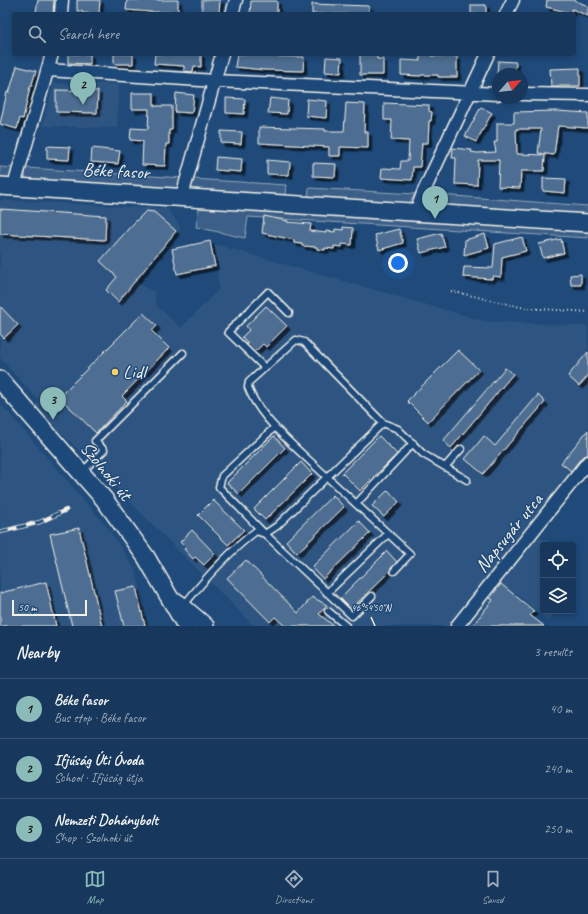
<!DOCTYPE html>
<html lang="en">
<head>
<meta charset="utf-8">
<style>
	:root { --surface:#17385c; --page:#203f62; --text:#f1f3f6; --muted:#9eacbb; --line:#365272; --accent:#8bbbb9 }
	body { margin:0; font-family:Caveat,sans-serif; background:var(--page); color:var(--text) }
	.controls { position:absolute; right:12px; bottom:12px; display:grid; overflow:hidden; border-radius:4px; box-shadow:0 2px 6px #0003 }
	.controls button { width:36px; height:36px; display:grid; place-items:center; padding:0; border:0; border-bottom:1px solid var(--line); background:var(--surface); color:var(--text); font:20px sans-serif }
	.compass { position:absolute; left:492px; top:68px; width:36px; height:36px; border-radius:50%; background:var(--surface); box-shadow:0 2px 6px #0003; rotate:63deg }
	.scale { position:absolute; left:12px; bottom:10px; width:75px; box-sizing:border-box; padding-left:4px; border:2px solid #f4f1e8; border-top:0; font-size:11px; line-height:14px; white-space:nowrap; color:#f4f1e8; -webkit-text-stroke:3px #1f4a7a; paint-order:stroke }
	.you { position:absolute; left:398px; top:263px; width:14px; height:14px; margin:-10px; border:3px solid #fff; border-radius:50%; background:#1a73e8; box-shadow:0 0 0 6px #1a73e833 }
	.badge { display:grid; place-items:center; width:26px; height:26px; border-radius:50%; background:var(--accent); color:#111; font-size:13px; font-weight:700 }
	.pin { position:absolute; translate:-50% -33px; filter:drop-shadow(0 1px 2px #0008) }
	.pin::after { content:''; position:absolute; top:21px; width:14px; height:12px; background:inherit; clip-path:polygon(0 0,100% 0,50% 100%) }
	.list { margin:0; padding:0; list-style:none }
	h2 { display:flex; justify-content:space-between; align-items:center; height:52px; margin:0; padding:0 16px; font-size:17px }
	h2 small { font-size:13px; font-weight:400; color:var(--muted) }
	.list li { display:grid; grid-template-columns:26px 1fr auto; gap:12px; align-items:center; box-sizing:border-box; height:60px; padding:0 16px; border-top:1px solid var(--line) }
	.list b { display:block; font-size:15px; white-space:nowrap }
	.list p { margin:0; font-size:13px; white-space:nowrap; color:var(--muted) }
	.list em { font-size:13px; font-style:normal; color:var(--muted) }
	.icon { flex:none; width:22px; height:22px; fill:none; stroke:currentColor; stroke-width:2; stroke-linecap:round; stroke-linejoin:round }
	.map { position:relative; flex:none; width:588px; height:626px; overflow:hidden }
	.search { position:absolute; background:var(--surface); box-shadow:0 2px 6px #0003; left:12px; right:12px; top:12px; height:44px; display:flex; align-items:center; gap:10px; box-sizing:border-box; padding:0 14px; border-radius:4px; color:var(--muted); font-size:15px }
	.sheet { height:232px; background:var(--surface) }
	nav { display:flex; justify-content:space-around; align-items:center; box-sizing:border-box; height:56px; border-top:1px solid var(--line); background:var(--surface); font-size:11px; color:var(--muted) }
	nav a { display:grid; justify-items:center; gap:2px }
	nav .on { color:var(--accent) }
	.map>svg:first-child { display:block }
	.built { fill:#2d5581 }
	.green { fill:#3a5f88; stroke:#97a8b8 }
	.building { fill:#4d6e92; stroke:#f4f1e8; filter:url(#shadow) }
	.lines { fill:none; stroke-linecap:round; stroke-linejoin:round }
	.lane-casing { stroke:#f4f1e8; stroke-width:9 }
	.street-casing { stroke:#f4f1e8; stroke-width:15 }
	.secondary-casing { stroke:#f4f1e8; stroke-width:20 }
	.path { stroke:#f4f1e8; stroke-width:2; stroke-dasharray:1 3; stroke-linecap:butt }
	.lane { stroke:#1f4a7a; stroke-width:6 }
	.street { stroke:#1f4a7a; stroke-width:12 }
	.secondary { stroke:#1f4a7a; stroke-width:17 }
	.rail-casing { stroke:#f4f1e8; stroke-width:4.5 }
	.rail { stroke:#1f4a7a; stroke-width:3; stroke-dasharray:9; stroke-linecap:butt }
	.ticks { fill:none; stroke:#f4f1e8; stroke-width:1.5 }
	.poi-dot { fill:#ffd166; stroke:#1f4a7a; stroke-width:1.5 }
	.labels { text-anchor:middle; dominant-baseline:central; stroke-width:3; stroke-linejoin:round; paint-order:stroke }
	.street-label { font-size:19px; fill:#f4f1e8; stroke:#1f4a7a }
	.poi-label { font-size:19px; fill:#f4f1e8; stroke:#1f4a7a; text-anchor:start }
	.ticks-label { font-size:10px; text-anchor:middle; fill:#f4f1e8; stroke:#1f4a7a; stroke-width:3; stroke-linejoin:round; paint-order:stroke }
</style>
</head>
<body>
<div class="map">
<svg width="588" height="626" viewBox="0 0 588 626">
	<defs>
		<filter id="shadow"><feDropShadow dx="3.5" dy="3.5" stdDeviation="0" flood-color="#0009"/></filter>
	</defs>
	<rect width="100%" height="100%" fill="#1f4a7a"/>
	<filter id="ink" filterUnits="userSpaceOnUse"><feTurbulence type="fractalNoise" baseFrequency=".025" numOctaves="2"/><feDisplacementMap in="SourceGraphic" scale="8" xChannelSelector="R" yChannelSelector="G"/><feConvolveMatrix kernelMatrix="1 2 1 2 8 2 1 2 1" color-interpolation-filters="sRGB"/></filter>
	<g filter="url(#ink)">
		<path class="built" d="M54,83L119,84L117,128L42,126Z
			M0,200L168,209L181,229L137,283L155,292L156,305L181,328L219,289L214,244L484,321L588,326V460L529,531L553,545H543V611H553L549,622L515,592L490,626H254L34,406L39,401L0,358Z
			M0,403L108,528L136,571L149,626H0Z"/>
		<path class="green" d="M0,167L16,168L14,175L10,178L0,177Z
			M26,168L183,178L179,189L26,179L25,175Z
			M193,179L286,185L285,196L191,190Z
			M309,188L415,194L409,204L308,198Z
			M427,194L588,206V218L432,207L427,203Z
			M199,204L588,230V238L248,217L245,238L196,227Z"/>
		<path class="building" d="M38,0H54L53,14L36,12Z
			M77,0H100L99,14L82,13V11H77Z
			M127,0H178V12H151L126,10Z
			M202,0H220L219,14H202Z
			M547,0H574L588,6V16L572,9L571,13L546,7Z
			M251,1H277V14H250Z
			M312,4L369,6V14H312Z
			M471,5H486V14H471Z
			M68,54H90V64L68,63Z
			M114,54H133V64H114Z
			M155,54H201V67L194,66L193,72L184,71V66L154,64Z
			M237,54H265V56L304,57L303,71L264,70L235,67Z
			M366,54H377V59H383V75H360V55Z
			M420,54H431V56H457V77H438V75H421V76L401,75V60L420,61Z
			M326,57L342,58L341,73L325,72Z
			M498,61L516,62L515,74H497Z
			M17,66L36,71L31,87H30L23,119L20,118L17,129L0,124L7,92L9,93Z
			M580,68V86H551L550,69Z
			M56,90L98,91L97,113L56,112Z
			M132,93H154V106H172V130H169V144H166L165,166L142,165L143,141L130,140L131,128L148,129L149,109H132Z
			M176,93L194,95L192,113L175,112Z
			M226,98L245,99L244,114L226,113Z
			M270,98L288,100L287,114L268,113Z
			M307,99L327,101L326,118L306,116Z
			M346,103L365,104L364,132H368V148L340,147V156H329V147L259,143V127L325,129V131H344Z
			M384,103L429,105V111L432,112L431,121H429L428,143H422L420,167H413L412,180L381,178L382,168L400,169L401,161H408L409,141L391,140L392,120H384Z
			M481,107L492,113L476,142L465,136Z
			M556,111L588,113V128L558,126L554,155L538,153L541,129H516L517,154L545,155L544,171H521L520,188L498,187L499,160H478L477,185L455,184L456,158H452L453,148L472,150L471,152L477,153L496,152L494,142H497V123H514V112Z
			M221,131L242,132L241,144L221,143Z
			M47,146L70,147L69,160L47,159Z
			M92,148L120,151L118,164L91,162Z
			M216,157L242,159L241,172L215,170Z
			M267,160L290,162L289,175L267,174Z
			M313,163L336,164L335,177L313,176Z
			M543,178L566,179L565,193L543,191Z
			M0,209L106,216L105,240L0,234Z
			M146,211L154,212L176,231L118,302L106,290L117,277L100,261L130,227Z
			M264,216L288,221L287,222L311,224L310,231L326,233V231L335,232V229L343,230V227L353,228L352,245L342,244V247L334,246V249L325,248V250L317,249V247L302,246V244L294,243V240L262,233Z
			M399,229L403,243L379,250L375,235Z
			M441,233L445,247L421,253L417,239Z
			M485,234L489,248L464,255L465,240Z
			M522,237L526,251L502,257L501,277L493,276L492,279L463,277L464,267L493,268L495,244Z
			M561,239L564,253L543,258L539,244Z
			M210,241L215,266L177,274L172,249Z
			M581,274V285H571L570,275Z
			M0,306L18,325L4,338L0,334Z
			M266,306L287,326L266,347L263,344L256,351L242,337L249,330L246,326Z
			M143,313L157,326L152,331L169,348L122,396L127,401L96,433L59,397Z
			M458,350L479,370L428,422L407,401Z
			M588,352V376L579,386L568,376Z
			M505,368L513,374L451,448L443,441Z
			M538,395L545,402L483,474L465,459L484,436L495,446Z
			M588,430V455L582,457L571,471L561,463Z
			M274,436L285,448L239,494L227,483Z
			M379,436L397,454L360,491L342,473Z
			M301,462L312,474L265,520L254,509Z
			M388,490L399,502L384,517L372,506Z
			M333,495L344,507L297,553L286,541Z
			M213,500L244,530L228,545L198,515Z
			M359,521L370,533L323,579L312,567Z
			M79,528L102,626H72L50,534Z
			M192,530L215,554L204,565L195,557L193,559L184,549L186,548L180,542Z
			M387,551L397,562L390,571L351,609L340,598Z
			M246,560L298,613L312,597L327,605L319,614L334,626H285L275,617L270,622L227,578Z
			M46,582L56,626H0V593Z
			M501,584L534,611L530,615L544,626H472L493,600L490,598Z
			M136,587L145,626H124L115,591Z"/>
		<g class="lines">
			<defs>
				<path id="lane" d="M265,368L228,332L268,292L289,313
					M383,423L398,429L423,454L467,480
					M275,427L222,476L219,487L265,534L352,616L372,596
					M445,467L461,449
					M82,472L104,450L95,441L183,353
					M356,504L413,443
					M327,593L388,534
					M184,605C204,580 230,551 256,531L265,534L277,526L327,477C302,453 259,419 248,387L249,382L296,340L304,342L383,423L327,477L410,554L394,571
					M328,611L346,626"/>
				<path id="street" d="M61,14L62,0
					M232,14L236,0
					M506,14L513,0
					M48,70L215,81L498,94
					M522,94L588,95
					M14,186L52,54
					M182,196L222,54
					M416,212L423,193L488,54
					M457,626L588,462"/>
				<path id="secondary" d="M0,186L588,223
					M0,380L104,499L146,557L186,626
					M178,603L205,626"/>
			</defs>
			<use href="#lane" class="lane-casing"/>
			<use href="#street" class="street-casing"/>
			<use href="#secondary" class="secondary-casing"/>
			<path class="path" d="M451,291L525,308L588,312"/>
			<use href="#lane" class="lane"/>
			<use href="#street" class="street"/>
			<use href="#secondary" class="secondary"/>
			<defs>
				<path id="rail" d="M0,532L40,522L66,510"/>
			</defs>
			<use href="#rail" class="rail-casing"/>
			<use href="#rail" class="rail"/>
		</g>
	</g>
	<path class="ticks" d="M371,617L375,626"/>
	<circle class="poi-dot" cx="115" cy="372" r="4"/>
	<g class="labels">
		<g class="street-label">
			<text transform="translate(116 171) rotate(3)">Béke fasor</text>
			<text transform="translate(106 471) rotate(51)">Szolnoki út</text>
			<text transform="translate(509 533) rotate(-51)">Napsugár utca</text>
		</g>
		<g class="poi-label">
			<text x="123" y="372">Lidl</text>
		</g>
	</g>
	<g class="ticks-label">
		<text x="371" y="611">46°54'50"N</text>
	</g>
</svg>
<div class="controls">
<button><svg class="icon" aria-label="locate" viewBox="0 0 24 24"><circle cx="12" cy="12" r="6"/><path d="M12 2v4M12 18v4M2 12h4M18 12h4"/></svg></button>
<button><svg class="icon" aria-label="layers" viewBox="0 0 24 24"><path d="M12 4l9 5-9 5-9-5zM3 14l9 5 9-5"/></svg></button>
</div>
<svg class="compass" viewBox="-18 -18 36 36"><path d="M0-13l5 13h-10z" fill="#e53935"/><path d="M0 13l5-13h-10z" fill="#9eacbb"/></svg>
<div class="scale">50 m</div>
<div class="you"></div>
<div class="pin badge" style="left:435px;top:219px">1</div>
<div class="pin badge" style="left:83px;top:105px">2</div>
<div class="pin badge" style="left:53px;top:420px">3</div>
<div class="search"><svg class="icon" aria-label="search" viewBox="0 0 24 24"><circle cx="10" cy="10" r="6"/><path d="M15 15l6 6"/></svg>Search here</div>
</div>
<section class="sheet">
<h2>Nearby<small>3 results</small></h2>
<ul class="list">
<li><span class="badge">1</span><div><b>Béke fasor</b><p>Bus stop · Béke fasor</p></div><em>40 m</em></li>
<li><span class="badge">2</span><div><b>Ifjúság Úti Óvoda</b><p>School · Ifjúság útja</p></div><em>240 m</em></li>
<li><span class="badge">3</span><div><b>Nemzeti Dohánybolt</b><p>Shop · Szolnoki út</p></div><em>250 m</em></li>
</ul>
</section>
<nav>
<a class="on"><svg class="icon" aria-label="map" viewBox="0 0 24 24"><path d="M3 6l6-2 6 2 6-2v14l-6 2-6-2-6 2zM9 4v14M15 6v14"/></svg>Map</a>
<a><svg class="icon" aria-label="directions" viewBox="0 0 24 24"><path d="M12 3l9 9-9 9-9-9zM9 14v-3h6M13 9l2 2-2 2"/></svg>Directions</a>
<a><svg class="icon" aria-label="saved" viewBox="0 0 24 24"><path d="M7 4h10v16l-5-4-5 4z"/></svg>Saved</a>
</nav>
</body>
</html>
